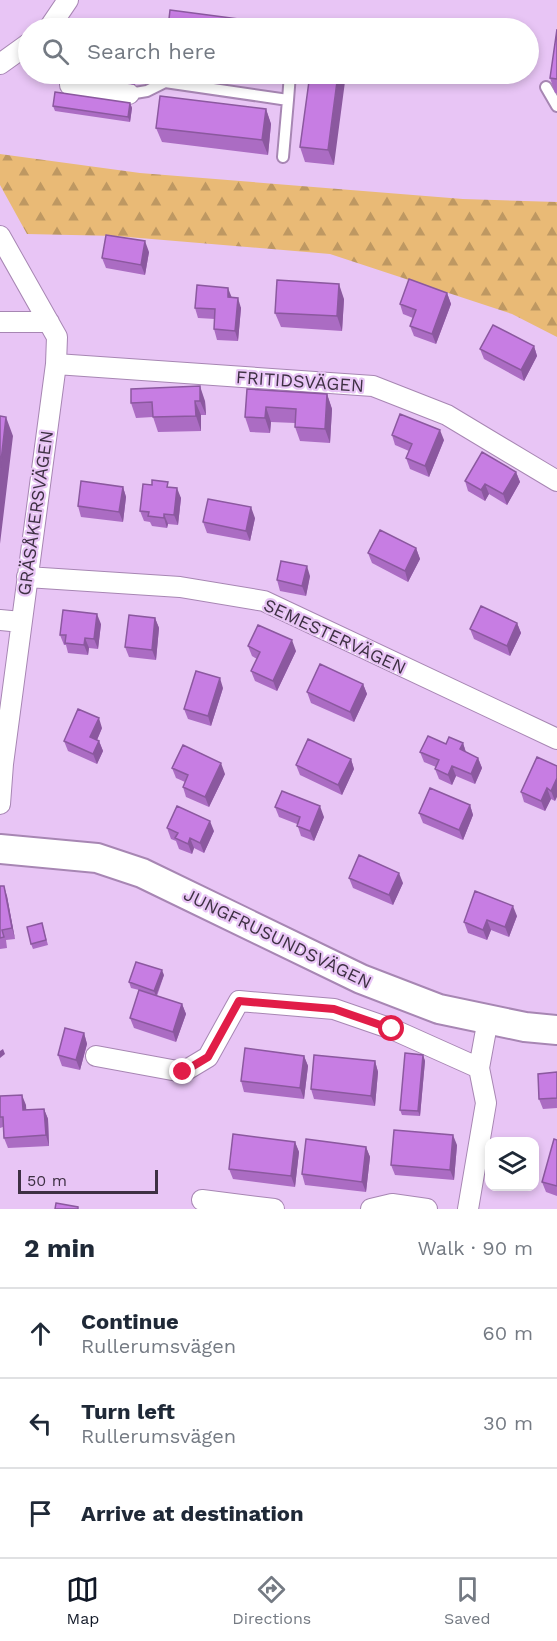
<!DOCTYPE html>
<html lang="en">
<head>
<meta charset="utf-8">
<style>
	:root { --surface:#fff; --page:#f2f2f3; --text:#1f2937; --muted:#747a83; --line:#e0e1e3; --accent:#111827 }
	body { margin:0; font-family:"Work Sans",sans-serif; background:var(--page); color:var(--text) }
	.controls { position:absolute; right:18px; bottom:18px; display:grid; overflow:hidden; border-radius:12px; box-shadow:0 3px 9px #0003 }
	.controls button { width:54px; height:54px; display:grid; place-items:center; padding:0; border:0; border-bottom:2px solid var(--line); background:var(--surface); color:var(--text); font:30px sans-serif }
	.scale { position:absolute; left:18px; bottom:15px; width:140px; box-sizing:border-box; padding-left:6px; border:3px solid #3e3043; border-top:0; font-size:16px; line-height:21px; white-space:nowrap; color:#3e3043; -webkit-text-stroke:4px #e8c5f5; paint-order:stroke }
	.stop { position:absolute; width:18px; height:18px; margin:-14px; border:4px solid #e11d48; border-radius:50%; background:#fff }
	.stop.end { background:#e11d48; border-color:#fff; box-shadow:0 2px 6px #0008 }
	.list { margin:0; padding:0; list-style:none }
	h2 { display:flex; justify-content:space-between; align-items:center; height:78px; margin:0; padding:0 24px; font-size:26px }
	h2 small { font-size:20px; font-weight:400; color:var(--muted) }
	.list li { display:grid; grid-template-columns:39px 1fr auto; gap:18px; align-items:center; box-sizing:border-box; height:90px; padding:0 24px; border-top:2px solid var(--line) }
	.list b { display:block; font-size:22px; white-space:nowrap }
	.list p { margin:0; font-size:20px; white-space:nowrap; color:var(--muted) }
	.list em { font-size:20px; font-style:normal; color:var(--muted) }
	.icon { flex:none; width:33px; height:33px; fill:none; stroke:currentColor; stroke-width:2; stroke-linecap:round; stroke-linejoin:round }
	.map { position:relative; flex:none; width:557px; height:1209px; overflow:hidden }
	.search { position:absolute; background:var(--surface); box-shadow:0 3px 9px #0003; left:18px; right:18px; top:18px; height:66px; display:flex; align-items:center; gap:15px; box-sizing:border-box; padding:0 21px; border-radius:33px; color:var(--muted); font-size:22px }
	.sheet { height:348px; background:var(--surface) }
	nav { display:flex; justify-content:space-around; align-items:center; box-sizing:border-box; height:84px; border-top:2px solid var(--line); background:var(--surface); font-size:16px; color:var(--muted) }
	nav a { display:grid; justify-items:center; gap:3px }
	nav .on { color:var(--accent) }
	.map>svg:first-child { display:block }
	.forest { fill:url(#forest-firs) }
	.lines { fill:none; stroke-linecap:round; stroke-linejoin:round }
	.lane-casing { stroke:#a786b3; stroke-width:14 }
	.street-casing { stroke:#a786b3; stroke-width:22 }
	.secondary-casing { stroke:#a786b3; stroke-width:32 }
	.lane { stroke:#fff; stroke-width:10 }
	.street { stroke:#fff; stroke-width:20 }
	.secondary { stroke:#fff; stroke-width:28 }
	.wall { fill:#ab6cc3 }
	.shaded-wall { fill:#8b589f }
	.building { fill:#c77de3; stroke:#8b589f; stroke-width:1.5 }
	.route { stroke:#e11d48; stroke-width:8 }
	.labels { text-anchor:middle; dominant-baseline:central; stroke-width:4.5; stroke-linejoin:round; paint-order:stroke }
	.street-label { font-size:18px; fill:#3e3043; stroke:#e8c5f5 }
</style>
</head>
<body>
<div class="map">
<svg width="557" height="1209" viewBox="0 0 557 1209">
	<defs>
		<pattern id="forest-firs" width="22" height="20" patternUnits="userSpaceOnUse" patternTransform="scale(1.5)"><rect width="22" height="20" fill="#e9ba76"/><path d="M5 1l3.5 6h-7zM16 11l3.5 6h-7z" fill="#be9862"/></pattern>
	</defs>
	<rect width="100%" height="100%" fill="#e8c5f5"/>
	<path class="forest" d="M0,154L140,173L463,199L557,202V337L512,314L330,254L116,236L27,234L0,185Z"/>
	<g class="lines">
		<defs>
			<path id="lane" d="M546,87L557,106
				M129,94L147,91L165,82L288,100L283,157
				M288,100L290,74"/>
			<path id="street" d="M49,28L68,0
				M0,64L28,44
				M71,74L70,85L129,94
				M0,236L57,337L56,364L3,764L0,804
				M0,322H49
				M56,364L373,386L447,415L557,481
				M27,577L180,587L264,601L557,739
				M0,620L21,622
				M96,1056L183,1072L208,1057L239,1001L334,1009L392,1029L479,1068
				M202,1200L274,1209
				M371,1209L392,1204L427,1209
				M468,1209L486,1103L479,1068L488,1019"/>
			<path id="secondary" d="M0,849L97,858L142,873L361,979L439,1009L525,1027L557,1030"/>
		</defs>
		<use href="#lane" class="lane-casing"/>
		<use href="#street" class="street-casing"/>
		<use href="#secondary" class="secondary-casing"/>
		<use href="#lane" class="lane"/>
		<use href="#street" class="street"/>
		<use href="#secondary" class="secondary"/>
	</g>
	<path class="wall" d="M557,29V93H555L550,78Z
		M137,74L135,85L120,83L118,77Z
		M310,74L334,165L305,162L300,147Z
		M130,103L132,108L130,122L55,111L53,106Z
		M266,109L271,124L268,155L162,142L156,128Z
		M149,252L145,275L106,268L102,258Z
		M447,293L451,304L436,344L414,336L410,326L413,318L403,314L400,304Z
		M232,297L241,308L238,341L217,340L214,329L215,319L198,318L195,308Z
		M344,299L342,331L281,327L275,313Z
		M534,346L537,356L524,381L484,359L480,349Z
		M131,389L205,401L206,415H201V431L158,432L153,417L136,418L131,403Z
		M247,389L327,394L332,409L330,443L300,441L295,427V423L271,422L270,433L250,432L245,417Z
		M392,435L444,440L429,477L410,469L406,458L409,451L395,445Z
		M516,472L520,482L507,505L489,494L485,501L468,491L465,481Z
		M123,487L126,497L123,522L81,517L78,506Z
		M170,487L181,498L178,525L168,524L167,528L152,526L150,522L144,521L140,511Z
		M255,518L250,541L207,533L203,522Z
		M416,548L420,559L408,582L372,563L368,553Z
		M310,576L306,596L280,591L277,580Z
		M155,618L159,628L156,660L129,657L125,647Z
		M517,623L521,633L510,656L474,639L470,629Z
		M101,624L98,649L89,648L88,655L68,653L66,645H64L60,635Z
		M248,646L296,651L277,691L255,681L251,671L257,659L252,656Z
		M363,684L367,694L354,722L311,703L307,692Z
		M223,688L211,726L188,719L184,709Z
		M102,728L97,740L99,741L103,751L97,764L68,751L64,741Z
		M463,743L466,752L478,758L482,768L475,784L456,776L452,785L439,779L435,769L436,767L424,762L420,752L446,744Z
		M351,759L354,769L342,795L300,775L296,765Z
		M557,766L555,801L551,799L545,811L524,802L521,792Z
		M172,768L225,774L209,807L186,797L183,787L185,782L176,778Z
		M470,805L473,815L463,840L423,823L419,813Z
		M275,807L324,817L314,841L301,836L297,824L279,817Z
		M167,828L214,831L204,853L194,848L192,854L179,849L176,841L171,839Z
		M349,878L403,883L393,905L353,888Z
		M0,886L7,896L15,939L6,940L7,948L0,949Z
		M517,916L509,937L491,930L487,940L468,933L464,922Z
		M42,923L48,945L33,949L31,944Z
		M164,975L157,996L182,1004L186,1014L176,1042L134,1028L130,1018L139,990L131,988L129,982Z
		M84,1033L87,1044L80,1070L62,1066L58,1055Z
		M423,1055L425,1061L420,1116L402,1115L400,1110Z
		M304,1056L308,1066L304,1099L244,1092L241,1081Z
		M375,1061L378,1072L375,1106L314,1099L311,1089Z
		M557,1072V1108L543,1109L539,1099Z
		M0,1096L26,1105V1110L44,1109L48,1119L49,1146L8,1148L4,1138L3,1127L0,1128Z
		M557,1140V1196L546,1192L542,1182Z
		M295,1142L299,1152L295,1187L233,1179L229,1169Z
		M457,1145L454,1180L395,1175L391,1165Z
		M366,1147L370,1157L366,1192L305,1185L302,1174Z"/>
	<path class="shaded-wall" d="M134,74H137L135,85L133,80Z
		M338,74H346L334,165L328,150Z
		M130,103L132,108L130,122L128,117Z
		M266,109L271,124L268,155L262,140Z
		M145,241L149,252L145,275L141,265Z
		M339,284L344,299L342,331L337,316Z
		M228,288L232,298L228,297Z
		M447,293L451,304L436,344L432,334Z
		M238,298L241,308L238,341L235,331Z
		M534,346L537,356L524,381L521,370Z
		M200,386L205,401L206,415L200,401Z
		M327,394L332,409L330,443L325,429Z
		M195,401L201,415V431L196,416Z
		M266,407L271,422L270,433L265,418Z
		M6,417L13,436L0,544V470Z
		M440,430L444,440L429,477L425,466Z
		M516,472L520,482L507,505L503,494Z
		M485,484L489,494L485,501L481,490Z
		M123,487L126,497L123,522L119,512Z
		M177,488L181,498L178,525L174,515Z
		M251,507L255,518L250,541L246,531Z
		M164,514L168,524L167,528L164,518Z
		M416,548L420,559L408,582L405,571Z
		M307,566L310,576L306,596L302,586Z
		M97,614L101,624L98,649L94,639Z
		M155,618L159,628L156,660L152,650Z
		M517,623L521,633L510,656L507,646Z
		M85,638L89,648L88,655L84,645Z
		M292,640L296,651L277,691L273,681Z
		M220,678L223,688L211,726L208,716Z
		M363,684L367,694L354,722L350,712Z
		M99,718L102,728L94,747L90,737Z
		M99,741L103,751L97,764L93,754Z
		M463,743L466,753L460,749Z
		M478,758L482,768L475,784L471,774Z
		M351,759L354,769L342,795L338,785Z
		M221,763L225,774L209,807L205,797Z
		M452,766L456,776L452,785L448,775Z
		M557,778V797L555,801L551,791Z
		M547,788L551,799L545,811L541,801Z
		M470,805L473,815L463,840L459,830Z
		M320,806L324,817L314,841L310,831Z
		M210,821L214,831L204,853L200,843Z
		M190,838L194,848L192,854L188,844Z
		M399,873L403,883L393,905L389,895Z
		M4,886L7,896L15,939L12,928Z
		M513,906L517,916L509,937L505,927Z
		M487,920L491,930L487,940L483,930Z
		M162,970L164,975L156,996L154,991Z
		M182,1004L186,1014L176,1042L173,1032Z
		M84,1033L87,1044L80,1070L76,1060Z
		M3,1049L5,1054L0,1058V1051Z
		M423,1055L425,1061L420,1116L418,1111Z
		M304,1056L308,1066L304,1099L300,1088Z
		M375,1061L378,1072L375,1106L371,1096Z
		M22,1095L26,1105L27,1121L23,1110Z
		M44,1109L48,1119L49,1146L46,1135Z
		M453,1135L457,1145L454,1180L450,1170Z
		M295,1142L299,1152L295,1187L291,1176Z
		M366,1147L370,1157L366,1192L362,1182Z"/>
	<path class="building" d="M170,10L277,24V28H168Z
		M557,29V79L550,78Z
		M119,74H134L133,80L118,77Z
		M310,74H338L328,150L300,147Z
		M55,92L130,103L128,117L53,106Z
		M160,96L266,109L262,140L156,128Z
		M106,235L145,241L141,265L102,258Z
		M409,279L447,293L432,334L410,326L416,310L400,304Z
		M277,280L339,284L337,316L275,313Z
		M197,285L228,288V297L238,298L235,331L214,329L215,309L195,308Z
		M493,325L534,346L521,370L480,349Z
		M200,386V401H195L196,416L153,417L152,402L131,403V389Z
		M247,389L327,394L325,429L295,427L296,409L266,407L265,418L245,417Z
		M400,414L440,430L425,466L406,458L412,444L392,435Z
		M0,416L6,417L0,470Z
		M482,452L516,472L503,494L485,484L481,490L465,481Z
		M152,480L168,482L167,487L177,488L174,515L164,514V518L148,516L149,512L140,511L143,484L152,485Z
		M81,481L123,487L119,512L78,506Z
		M208,499L251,507L246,531L203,522Z
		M380,530L416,548L405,571L368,553Z
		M281,561L307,566L302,586L277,580Z
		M481,606L517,623L507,646L470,629Z
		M63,610L97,614L94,639L85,638L84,645L65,643L66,635H60Z
		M129,615L155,618L152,650L125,647Z
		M258,625L292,640L273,681L251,671L260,652L248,646Z
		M320,664L363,684L350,712L307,692Z
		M196,671L220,678L208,716L184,709Z
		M78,709L99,718L90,737L99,741L93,754L64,741Z
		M428,736L446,744L449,737L463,743L460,749L478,758L471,774L452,766L448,775L435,769L439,760L420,752Z
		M308,739L351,759L338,785L296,765Z
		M183,745L221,763L205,797L183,787L188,775L172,768Z
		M537,757L557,766V778L551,791L547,788L541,801L521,792Z
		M430,788L470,805L459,830L419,813Z
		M282,791L320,806L310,831L297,826L300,817L275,807Z
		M177,806L210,821L200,843L190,838L188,844L175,838L178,833L167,828Z
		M359,855L399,873L389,895L349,878Z
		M0,886H4L12,928L2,930L4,937L0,938Z
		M475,891L513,906L505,927L487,920L483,930L464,922Z
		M42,923L46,940L31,944L27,927Z
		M136,962L162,970L154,991L129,982Z
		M139,990L182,1004L173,1032L130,1018Z
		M65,1028L84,1033L76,1060L58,1055Z
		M245,1048L304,1056L300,1088L241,1081Z
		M405,1053L423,1055L418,1111L400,1110Z
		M314,1055L375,1061L371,1096L311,1089Z
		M557,1072V1098L539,1099L538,1074Z
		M22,1095L23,1110L44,1109L46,1135L4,1138L3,1117H0V1096Z
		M394,1130L453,1135L450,1170L391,1165Z
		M233,1134L295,1142L291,1176L229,1169Z
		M306,1139L366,1147L362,1182L302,1174Z
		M554,1139L557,1140V1186L542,1182Z
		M56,1203L78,1207V1209H55Z"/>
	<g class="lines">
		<path class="route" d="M183,1072L208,1057L239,1001L334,1009L392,1029"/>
	</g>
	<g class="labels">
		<g class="street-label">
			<text transform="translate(300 381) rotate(4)">FRITIDSVÄGEN</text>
			<text transform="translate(35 513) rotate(-82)">GRÄSÅKERSVÄGEN</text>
			<text transform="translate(335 636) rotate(25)">SEMESTERVÄGEN</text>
			<text transform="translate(278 938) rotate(26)">JUNGFRUSUNDSVÄGEN</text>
		</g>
	</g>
</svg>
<div class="controls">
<button><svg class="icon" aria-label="layers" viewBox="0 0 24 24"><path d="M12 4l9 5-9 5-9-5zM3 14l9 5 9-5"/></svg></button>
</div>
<div class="scale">50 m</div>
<div class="stop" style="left:392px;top:1029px"></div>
<div class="stop end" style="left:183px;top:1072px"></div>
<div class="search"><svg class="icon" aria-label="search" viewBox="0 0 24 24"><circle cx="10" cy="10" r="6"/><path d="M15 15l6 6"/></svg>Search here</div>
</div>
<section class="sheet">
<h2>2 min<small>Walk · 90 m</small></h2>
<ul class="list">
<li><svg class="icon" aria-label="ahead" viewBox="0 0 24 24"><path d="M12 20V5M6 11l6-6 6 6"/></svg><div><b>Continue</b><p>Rullerumsvägen</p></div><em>60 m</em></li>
<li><svg class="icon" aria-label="left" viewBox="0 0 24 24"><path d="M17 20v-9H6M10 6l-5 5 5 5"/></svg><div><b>Turn left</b><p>Rullerumsvägen</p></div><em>30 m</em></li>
<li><svg class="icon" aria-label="arrive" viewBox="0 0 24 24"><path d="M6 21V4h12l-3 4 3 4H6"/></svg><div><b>Arrive at destination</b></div></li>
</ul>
</section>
<nav>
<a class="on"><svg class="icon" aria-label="map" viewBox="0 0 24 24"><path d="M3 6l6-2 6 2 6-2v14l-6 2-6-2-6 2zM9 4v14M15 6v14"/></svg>Map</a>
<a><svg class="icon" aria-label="directions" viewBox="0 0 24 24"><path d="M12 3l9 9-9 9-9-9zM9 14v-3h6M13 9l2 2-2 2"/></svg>Directions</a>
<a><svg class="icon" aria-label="saved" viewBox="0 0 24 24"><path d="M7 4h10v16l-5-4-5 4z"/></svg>Saved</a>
</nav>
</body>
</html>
